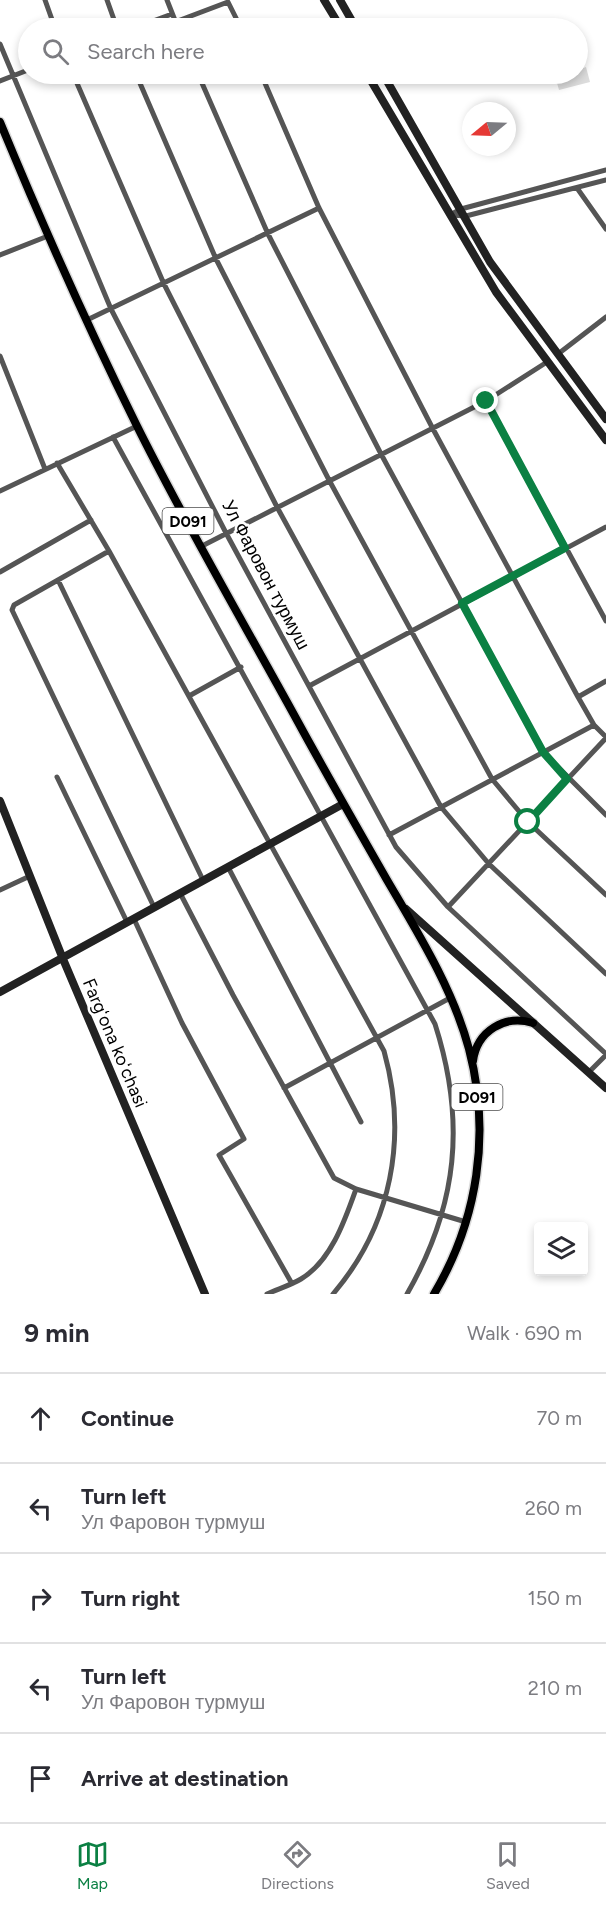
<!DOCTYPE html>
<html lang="en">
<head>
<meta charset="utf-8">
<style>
	:root { --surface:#fff; --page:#f7f7f7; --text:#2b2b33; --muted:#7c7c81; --line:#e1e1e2; --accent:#0b8043 }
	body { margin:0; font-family:Figtree,sans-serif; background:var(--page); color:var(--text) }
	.controls { position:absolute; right:18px; bottom:18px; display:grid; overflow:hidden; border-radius:6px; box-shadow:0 3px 9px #0003 }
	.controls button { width:54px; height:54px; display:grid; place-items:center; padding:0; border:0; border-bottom:2px solid var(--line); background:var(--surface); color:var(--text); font:30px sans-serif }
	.compass { position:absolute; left:462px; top:102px; width:54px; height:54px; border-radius:50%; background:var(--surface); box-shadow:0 3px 9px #0003; rotate:251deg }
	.stop { position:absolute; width:18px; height:18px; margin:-14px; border:4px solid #0b8043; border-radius:50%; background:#fff }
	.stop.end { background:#0b8043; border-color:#fff; box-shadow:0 2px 6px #0008 }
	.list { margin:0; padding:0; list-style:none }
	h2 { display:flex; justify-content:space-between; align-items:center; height:78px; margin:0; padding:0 24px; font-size:26px }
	h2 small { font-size:20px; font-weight:400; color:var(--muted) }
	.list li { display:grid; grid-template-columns:39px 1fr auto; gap:18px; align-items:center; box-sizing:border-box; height:90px; padding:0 24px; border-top:2px solid var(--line) }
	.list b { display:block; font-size:22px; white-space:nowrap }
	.list p { margin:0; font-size:20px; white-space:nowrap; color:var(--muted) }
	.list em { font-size:20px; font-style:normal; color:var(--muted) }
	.icon { flex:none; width:33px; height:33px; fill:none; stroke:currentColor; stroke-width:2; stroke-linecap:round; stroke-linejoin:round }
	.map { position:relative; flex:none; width:606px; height:1294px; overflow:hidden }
	.search { position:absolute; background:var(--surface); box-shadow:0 3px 9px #0003; left:18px; right:18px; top:18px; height:66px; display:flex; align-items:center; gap:15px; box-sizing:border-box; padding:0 21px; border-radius:33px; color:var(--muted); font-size:22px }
	.sheet { height:528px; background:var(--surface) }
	nav { display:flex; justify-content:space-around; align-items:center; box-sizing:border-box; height:84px; border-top:2px solid var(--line); background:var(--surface); font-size:16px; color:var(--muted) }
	nav a { display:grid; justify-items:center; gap:3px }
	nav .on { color:var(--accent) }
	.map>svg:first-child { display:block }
	.green { fill:#dcdcdc }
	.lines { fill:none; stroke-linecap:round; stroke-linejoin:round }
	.primary-casing { stroke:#dbdbdb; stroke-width:11 }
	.street { stroke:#555; stroke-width:5 }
	.secondary { stroke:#222; stroke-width:8 }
	.primary { stroke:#000; stroke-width:8 }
	.route { stroke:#0b8043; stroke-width:8 }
	.labels { text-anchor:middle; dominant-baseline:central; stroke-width:5; stroke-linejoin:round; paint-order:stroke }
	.shield { fill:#fff; stroke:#4c4c4c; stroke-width:1.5 }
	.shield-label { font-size:16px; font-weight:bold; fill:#000 }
	.street-label { font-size:18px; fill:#000; stroke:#fff }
</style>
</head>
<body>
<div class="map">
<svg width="606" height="1294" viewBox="0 0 606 1294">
	<rect width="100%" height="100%" fill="#fff"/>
	<path class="green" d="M586,67L590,82L559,90L555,76L578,74V70Z"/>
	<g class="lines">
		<defs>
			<path id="primary" d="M0,122C42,224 87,325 136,424C188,529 248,630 304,733C331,782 359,831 387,880C418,933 453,989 469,1049C491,1133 478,1220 434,1294
				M473,1061C477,1031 505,1014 533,1023"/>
		</defs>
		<use href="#primary" class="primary-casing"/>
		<path class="street" d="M45,0L55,28
			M107,0L117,28
			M167,0L178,28
			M175,22L228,2L241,28
			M134,28L172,14
			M0,44L111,309L226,533L396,847L448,907L606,1054
			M73,74L164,284L277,507L441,807L489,864L606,974
			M136,74L216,259L329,480L492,779L528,822L606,895
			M198,74L268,234L381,454L543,752L606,815
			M261,74L319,208L433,429L578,697L594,725L606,737
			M0,81L28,70
			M577,188L606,229
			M450,215L461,209L606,170
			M451,215L466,216L606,180
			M0,255L48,236
			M87,320L319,208
			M558,354L606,317
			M0,356L45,469
			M486,401L606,621
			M113,437L435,1024C466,1121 458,1205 407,1294
			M57,463L109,551L384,1051C408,1137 392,1225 333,1294
			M0,491L137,426
			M202,546L486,401L547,362
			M109,551L14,605L12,610L154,907
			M0,572L91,520
			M58,580L203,880
			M309,686L606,527
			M189,696L241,667
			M578,697L606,681
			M57,777L127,922
			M389,835L594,725
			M228,867L361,1122
			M0,890L30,876
			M180,893L233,995L334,1178L356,1189L466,1222
			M448,907L606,738
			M134,919L182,1023L244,1139L219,1155L291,1282
			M589,1072L606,1055
			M284,1088L450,998
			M267,1294C278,1289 291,1285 301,1279C331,1261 345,1220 356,1189"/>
		<path class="secondary" d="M324,0L341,28
			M340,0L356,28
			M367,74L496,292L606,440
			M383,74L490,262L606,419
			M0,801L63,959L205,1294
			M406,909L606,1088
			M0,992L343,804"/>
		<use href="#primary" class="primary"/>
	</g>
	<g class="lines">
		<path class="route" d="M486,401L565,548L462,603L543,752L567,779L528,822"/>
	</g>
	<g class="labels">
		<g class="shield">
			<rect x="162.5" y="508" width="51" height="26" rx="4.5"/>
			<rect x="451.5" y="1084" width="51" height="26" rx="4.5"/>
		</g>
		<g class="shield-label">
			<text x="188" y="521">D091</text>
			<text x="477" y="1097">D091</text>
		</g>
		<g class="street-label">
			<text transform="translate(266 575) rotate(62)">Ул Фаровон турмуш</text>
			<text transform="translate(115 1043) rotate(67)">Fargʻona koʻchasi</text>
		</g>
	</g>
</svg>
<div class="controls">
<button><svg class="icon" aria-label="layers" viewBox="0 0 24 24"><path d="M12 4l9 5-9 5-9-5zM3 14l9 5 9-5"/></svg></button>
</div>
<svg class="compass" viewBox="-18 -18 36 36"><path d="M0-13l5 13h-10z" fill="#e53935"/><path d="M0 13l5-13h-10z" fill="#7c7c81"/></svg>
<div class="stop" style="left:528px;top:822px"></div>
<div class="stop end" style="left:486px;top:401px"></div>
<div class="search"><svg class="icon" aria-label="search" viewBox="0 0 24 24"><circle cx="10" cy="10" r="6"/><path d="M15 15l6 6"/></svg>Search here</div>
</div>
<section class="sheet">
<h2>9 min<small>Walk · 690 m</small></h2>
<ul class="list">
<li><svg class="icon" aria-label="ahead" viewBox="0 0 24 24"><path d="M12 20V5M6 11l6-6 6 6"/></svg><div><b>Continue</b></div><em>70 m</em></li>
<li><svg class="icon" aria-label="left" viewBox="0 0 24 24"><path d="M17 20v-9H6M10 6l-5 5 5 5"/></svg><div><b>Turn left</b><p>Ул Фаровон турмуш</p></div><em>260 m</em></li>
<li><svg class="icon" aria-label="right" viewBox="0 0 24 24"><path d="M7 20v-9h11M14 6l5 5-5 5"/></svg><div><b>Turn right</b></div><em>150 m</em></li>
<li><svg class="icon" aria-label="left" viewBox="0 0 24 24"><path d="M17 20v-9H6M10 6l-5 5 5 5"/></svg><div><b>Turn left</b><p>Ул Фаровон турмуш</p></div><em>210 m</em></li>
<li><svg class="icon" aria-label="arrive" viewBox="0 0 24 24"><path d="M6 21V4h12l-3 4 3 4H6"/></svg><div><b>Arrive at destination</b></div></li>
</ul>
</section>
<nav>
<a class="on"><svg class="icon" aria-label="map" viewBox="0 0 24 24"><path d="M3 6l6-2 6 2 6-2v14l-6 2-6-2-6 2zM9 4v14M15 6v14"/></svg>Map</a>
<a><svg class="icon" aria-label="directions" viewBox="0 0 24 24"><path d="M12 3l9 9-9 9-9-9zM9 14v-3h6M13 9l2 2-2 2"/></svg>Directions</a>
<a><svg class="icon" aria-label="saved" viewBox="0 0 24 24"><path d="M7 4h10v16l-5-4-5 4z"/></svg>Saved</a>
</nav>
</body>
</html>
